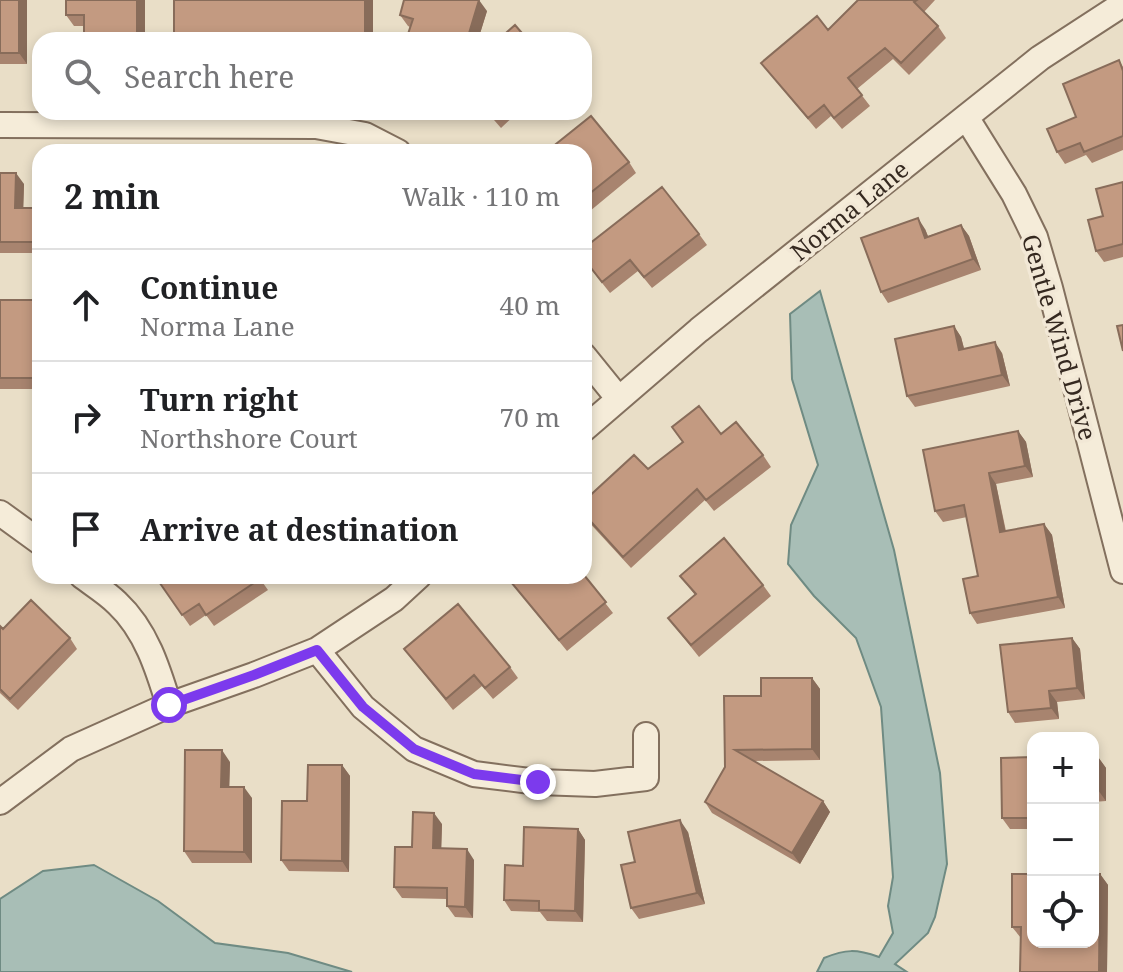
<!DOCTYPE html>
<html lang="en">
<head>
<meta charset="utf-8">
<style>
	:root { --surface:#fff; --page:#f6f6f6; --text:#202124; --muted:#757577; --line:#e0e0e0 }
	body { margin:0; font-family:"Noto Serif",serif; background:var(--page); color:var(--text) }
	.controls { position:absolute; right:24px; bottom:24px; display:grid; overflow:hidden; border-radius:16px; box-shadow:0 4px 12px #0003 }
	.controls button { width:72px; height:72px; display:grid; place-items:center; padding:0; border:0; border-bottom:2px solid var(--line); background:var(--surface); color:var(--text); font:40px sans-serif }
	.stop { position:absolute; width:24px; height:24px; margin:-18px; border:6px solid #7c3aed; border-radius:50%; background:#fff }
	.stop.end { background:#7c3aed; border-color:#fff; box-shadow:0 2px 8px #0008 }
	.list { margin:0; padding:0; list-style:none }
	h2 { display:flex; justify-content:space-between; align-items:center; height:104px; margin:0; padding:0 32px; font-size:34px }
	h2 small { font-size:26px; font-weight:400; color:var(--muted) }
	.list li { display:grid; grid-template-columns:52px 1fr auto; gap:24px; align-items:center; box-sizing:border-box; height:112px; padding:0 32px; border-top:2px solid var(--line) }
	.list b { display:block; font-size:30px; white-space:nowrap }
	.list p { margin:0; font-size:26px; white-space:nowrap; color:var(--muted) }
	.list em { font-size:26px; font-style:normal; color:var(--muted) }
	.icon { flex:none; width:44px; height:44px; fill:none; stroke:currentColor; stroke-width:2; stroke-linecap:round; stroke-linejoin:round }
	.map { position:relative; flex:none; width:1123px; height:972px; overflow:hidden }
	.search { position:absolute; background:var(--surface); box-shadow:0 4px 12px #0003; left:32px; top:32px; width:560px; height:88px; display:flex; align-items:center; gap:20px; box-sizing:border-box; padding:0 28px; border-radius:24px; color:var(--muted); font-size:30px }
	.panel { position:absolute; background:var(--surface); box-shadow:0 4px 12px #0003; left:32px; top:144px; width:560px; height:440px; border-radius:24px }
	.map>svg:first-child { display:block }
	.water { fill:#a8beb6; stroke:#6f8b83; stroke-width:2 }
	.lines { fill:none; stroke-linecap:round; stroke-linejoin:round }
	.minor-casing { stroke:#83705e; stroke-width:28 }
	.minor { stroke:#f5ecd9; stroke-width:24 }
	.wall { fill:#a8846f }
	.shaded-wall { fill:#886c5a }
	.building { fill:#c39a81; stroke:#886c5a; stroke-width:2 }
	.route { stroke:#7c3aed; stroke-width:10 }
	.labels { text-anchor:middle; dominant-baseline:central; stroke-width:7; stroke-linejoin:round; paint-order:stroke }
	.street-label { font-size:24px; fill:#352920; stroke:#f2e8d6 }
</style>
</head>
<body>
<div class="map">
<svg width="1123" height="972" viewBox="0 0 1123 972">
	<rect width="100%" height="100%" fill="#e9dec7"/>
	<path class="water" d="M820,291L894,550L940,773L947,864L935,917L928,933L895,964L907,972H817L824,958C846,949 856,949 879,957L893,933L888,906L893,877L881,707L856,638L814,596L788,564L791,525L818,465L792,379L790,314Z
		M94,865L158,901L215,943L288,953L352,972H0V899L43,871Z"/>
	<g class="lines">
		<defs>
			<path id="minor" d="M966,117L1014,194L1035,237L1050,288L1123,571
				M0,125L316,126L365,135L398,152
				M584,356L618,398
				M584,429L699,330L966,117L1040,58L1123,4
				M0,513L40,542
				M82,576C94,585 107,593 117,603C146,630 158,669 169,705
				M317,650L363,707L414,749L474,774L538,782L595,784L646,778V735
				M0,802L71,749L169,705L254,675L317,650L394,599L419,576"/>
		</defs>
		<use href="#minor" class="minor-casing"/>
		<use href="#minor" class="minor"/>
	</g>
	<path class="wall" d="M0,0H27V64H0Z
		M145,0V40L84,26H74L66,15Z
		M858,0H935L924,12L938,26L946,38L909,75L893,59L857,89L870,106L842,129L831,116L816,129L761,63L828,30Z
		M487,11L478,40H406L410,27L408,26L400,15Z
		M1119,60L1123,67V150L1092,163L1086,155L1065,164L1057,152L1076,117Z
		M487,112H518L501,128Z
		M584,152L629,162L636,173L590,211L584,204Z
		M0,173L24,184L23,208H40V253H0Z
		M1123,182V257L1104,262L1096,251L1103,216Z
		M961,225L969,236L981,270L888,303L881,292L925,229L928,236Z
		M699,234L707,245L652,288L638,271L610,293L584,260Z
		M0,300L40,305V389H0Z
		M954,326L961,337L964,348L1002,353L1010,386L915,407L907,396Z
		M672,427L721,434L763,455L771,467L714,511L705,500L631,568L585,518L584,516V501L648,469L683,443Z
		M1018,431L1026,442L1033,477L996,484L1006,531L1044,524L1052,535L1065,608L977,624L970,613L978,576L967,517L943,522L935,511Z
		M155,576H258L268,590L214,626L206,615L190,626Z
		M506,576H584L613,613L567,651Z
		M680,576L763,585L771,596L699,657L668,618L695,595Z
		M0,626L3,629L70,638L77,649L18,710L0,693Z
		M1072,638L1080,649L1085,699L1057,702L1059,719L1015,723L1008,712Z
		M404,649L510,667L518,678L493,699L482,686L453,710Z
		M812,678L820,689V760L754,761L823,801L830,812L800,864L712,813L705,802L725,767L761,696Z
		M1033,757V829H1010L1002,818Z
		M1093,757H1098L1106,768V801L1093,802Z
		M230,762L229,787L252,798V863H192L184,851Z
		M342,765L350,776L349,872L289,871L281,860Z
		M442,824L441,848L474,860L473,918L455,917L447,906V899L402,898L394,887L412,847Z
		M578,829L585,840L583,922L547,921L540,912L511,911L504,900L523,866Z
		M688,832L705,904L639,919L631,908L635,862Z
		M1030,855H1033V942H1093V874H1100L1108,885L1107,972H1020L1021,938L1012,927V874H1030Z"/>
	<path class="shaded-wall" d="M19,0H27V64L19,53Z
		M137,0H145V40H137Z
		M365,0H373V40H365Z
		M479,0L487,11L478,40H467Z
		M16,173L24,184L23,219L15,208Z
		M918,218L925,229L933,249L925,238Z
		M961,225L969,236L981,270L973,259Z
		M37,300L40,305V382L37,378Z
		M954,326L961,337L967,361L959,350Z
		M995,342L1002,353L1010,386L1002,375Z
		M1018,431L1026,442L1033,477L1025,466Z
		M989,473L996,484L1008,544L1000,532Z
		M1044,524L1052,535L1065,608L1058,597Z
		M1072,638L1080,649L1085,699L1077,688Z
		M812,678L820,689V760L812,749Z
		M1049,691L1057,702L1059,719L1051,708Z
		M222,750L230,762L229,798L221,787Z
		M1098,757L1106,768V801L1098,790Z
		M342,765L350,776L349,872L342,861Z
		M244,787L252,798V863L244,852Z
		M823,801L830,812L800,864L792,853Z
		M434,813L442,824L441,859L433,848Z
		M680,820L688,832L705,904L697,893Z
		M578,829L585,840L583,922L575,911Z
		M467,849L474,860L473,918L465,907Z
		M1100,874L1108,885L1107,972H1099Z"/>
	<path class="building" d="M0,0H19V53H0Z
		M66,0H137V40H84V15H66Z
		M174,0H365V40H174Z
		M404,0H479L467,40H440L432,38L431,40H406L413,19L400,15Z
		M858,0H917L914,2L938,26L901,63L885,48L848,78L862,95L834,118L824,105L808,118L761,63L817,16L828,30Z
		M515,25L528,40H498Z
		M1119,60L1123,71V136L1084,152L1080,143L1057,152L1047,129L1076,117L1063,84Z
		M489,112H498L493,117Z
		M591,116L629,162L584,198V152H546Z
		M0,173H16L15,208H40V242H0Z
		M1123,182V244L1096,251L1088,220L1103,216L1096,189Z
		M662,187L699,234L644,277L630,260L602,282L584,259V248Z
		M918,218L925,238L961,225L973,259L881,292L861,238Z
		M0,300H37V378H0Z
		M1123,325V351L1117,326Z
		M954,326L959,350L995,342L1002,375L907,396L895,339Z
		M699,406L721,434L736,422L763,455L706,500L697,489L623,557L584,514V501L634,455L648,469L683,442L672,427Z
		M1018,431L1025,466L989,473L1000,532L1044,524L1058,597L970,613L963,579L978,576L964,505L935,511L923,450Z
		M724,538L763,585L691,645L668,618L696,594L680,576Z
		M584,575L606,602L559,640L506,576Z
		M155,576H258L260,579L206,615L199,604L182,615Z
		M31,600L70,638L10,699L0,689V626L3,629Z
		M458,604L510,667L485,688L474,675L446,699L404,649Z
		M1072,638L1077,688L1049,691L1051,708L1008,712L1000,645Z
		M761,678H812V749L735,750L823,801L792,853L705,802L725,767L724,696H761Z
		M185,750H222L221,787H244V852L184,851Z
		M1033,757V818H1002L1001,758Z
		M1093,757H1098V790H1093Z
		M308,765H342V861L281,860L282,801H307Z
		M413,812L434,813L433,848L467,849L465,907L447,906V888L394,887L395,847H412Z
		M680,820L697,893L631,908L621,865L635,862L628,832Z
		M524,827L578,829L575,911L539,910V901L504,900L505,865L523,866Z
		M1030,855H1033V942H1093V874H1100L1099,972H1020L1021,927H1012V874H1030Z"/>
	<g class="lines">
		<path class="route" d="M169,705L254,675L317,650L363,707L414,749L474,774L538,782"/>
	</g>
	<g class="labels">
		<g class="street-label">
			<text transform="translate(849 210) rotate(-39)">Norma Lane</text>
			<text transform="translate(1060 337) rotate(74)">Gentle Wind Drive</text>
		</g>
	</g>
</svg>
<div class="controls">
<button>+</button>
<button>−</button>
<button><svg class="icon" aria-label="locate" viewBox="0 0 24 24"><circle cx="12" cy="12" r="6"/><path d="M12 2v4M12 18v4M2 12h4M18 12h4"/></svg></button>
</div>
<div class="stop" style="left:169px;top:705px"></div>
<div class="stop end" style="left:538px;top:782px"></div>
<div class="search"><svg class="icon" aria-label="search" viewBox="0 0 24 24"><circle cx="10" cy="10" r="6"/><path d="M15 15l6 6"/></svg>Search here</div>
<section class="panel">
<h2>2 min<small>Walk · 110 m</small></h2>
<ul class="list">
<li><svg class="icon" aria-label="ahead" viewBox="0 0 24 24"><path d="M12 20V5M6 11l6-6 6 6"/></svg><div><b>Continue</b><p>Norma Lane</p></div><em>40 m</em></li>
<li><svg class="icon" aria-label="right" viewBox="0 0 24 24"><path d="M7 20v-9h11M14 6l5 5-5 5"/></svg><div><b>Turn right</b><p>Northshore Court</p></div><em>70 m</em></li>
<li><svg class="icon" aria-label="arrive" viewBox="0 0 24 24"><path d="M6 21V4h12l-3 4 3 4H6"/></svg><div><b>Arrive at destination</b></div></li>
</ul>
</section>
</div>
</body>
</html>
